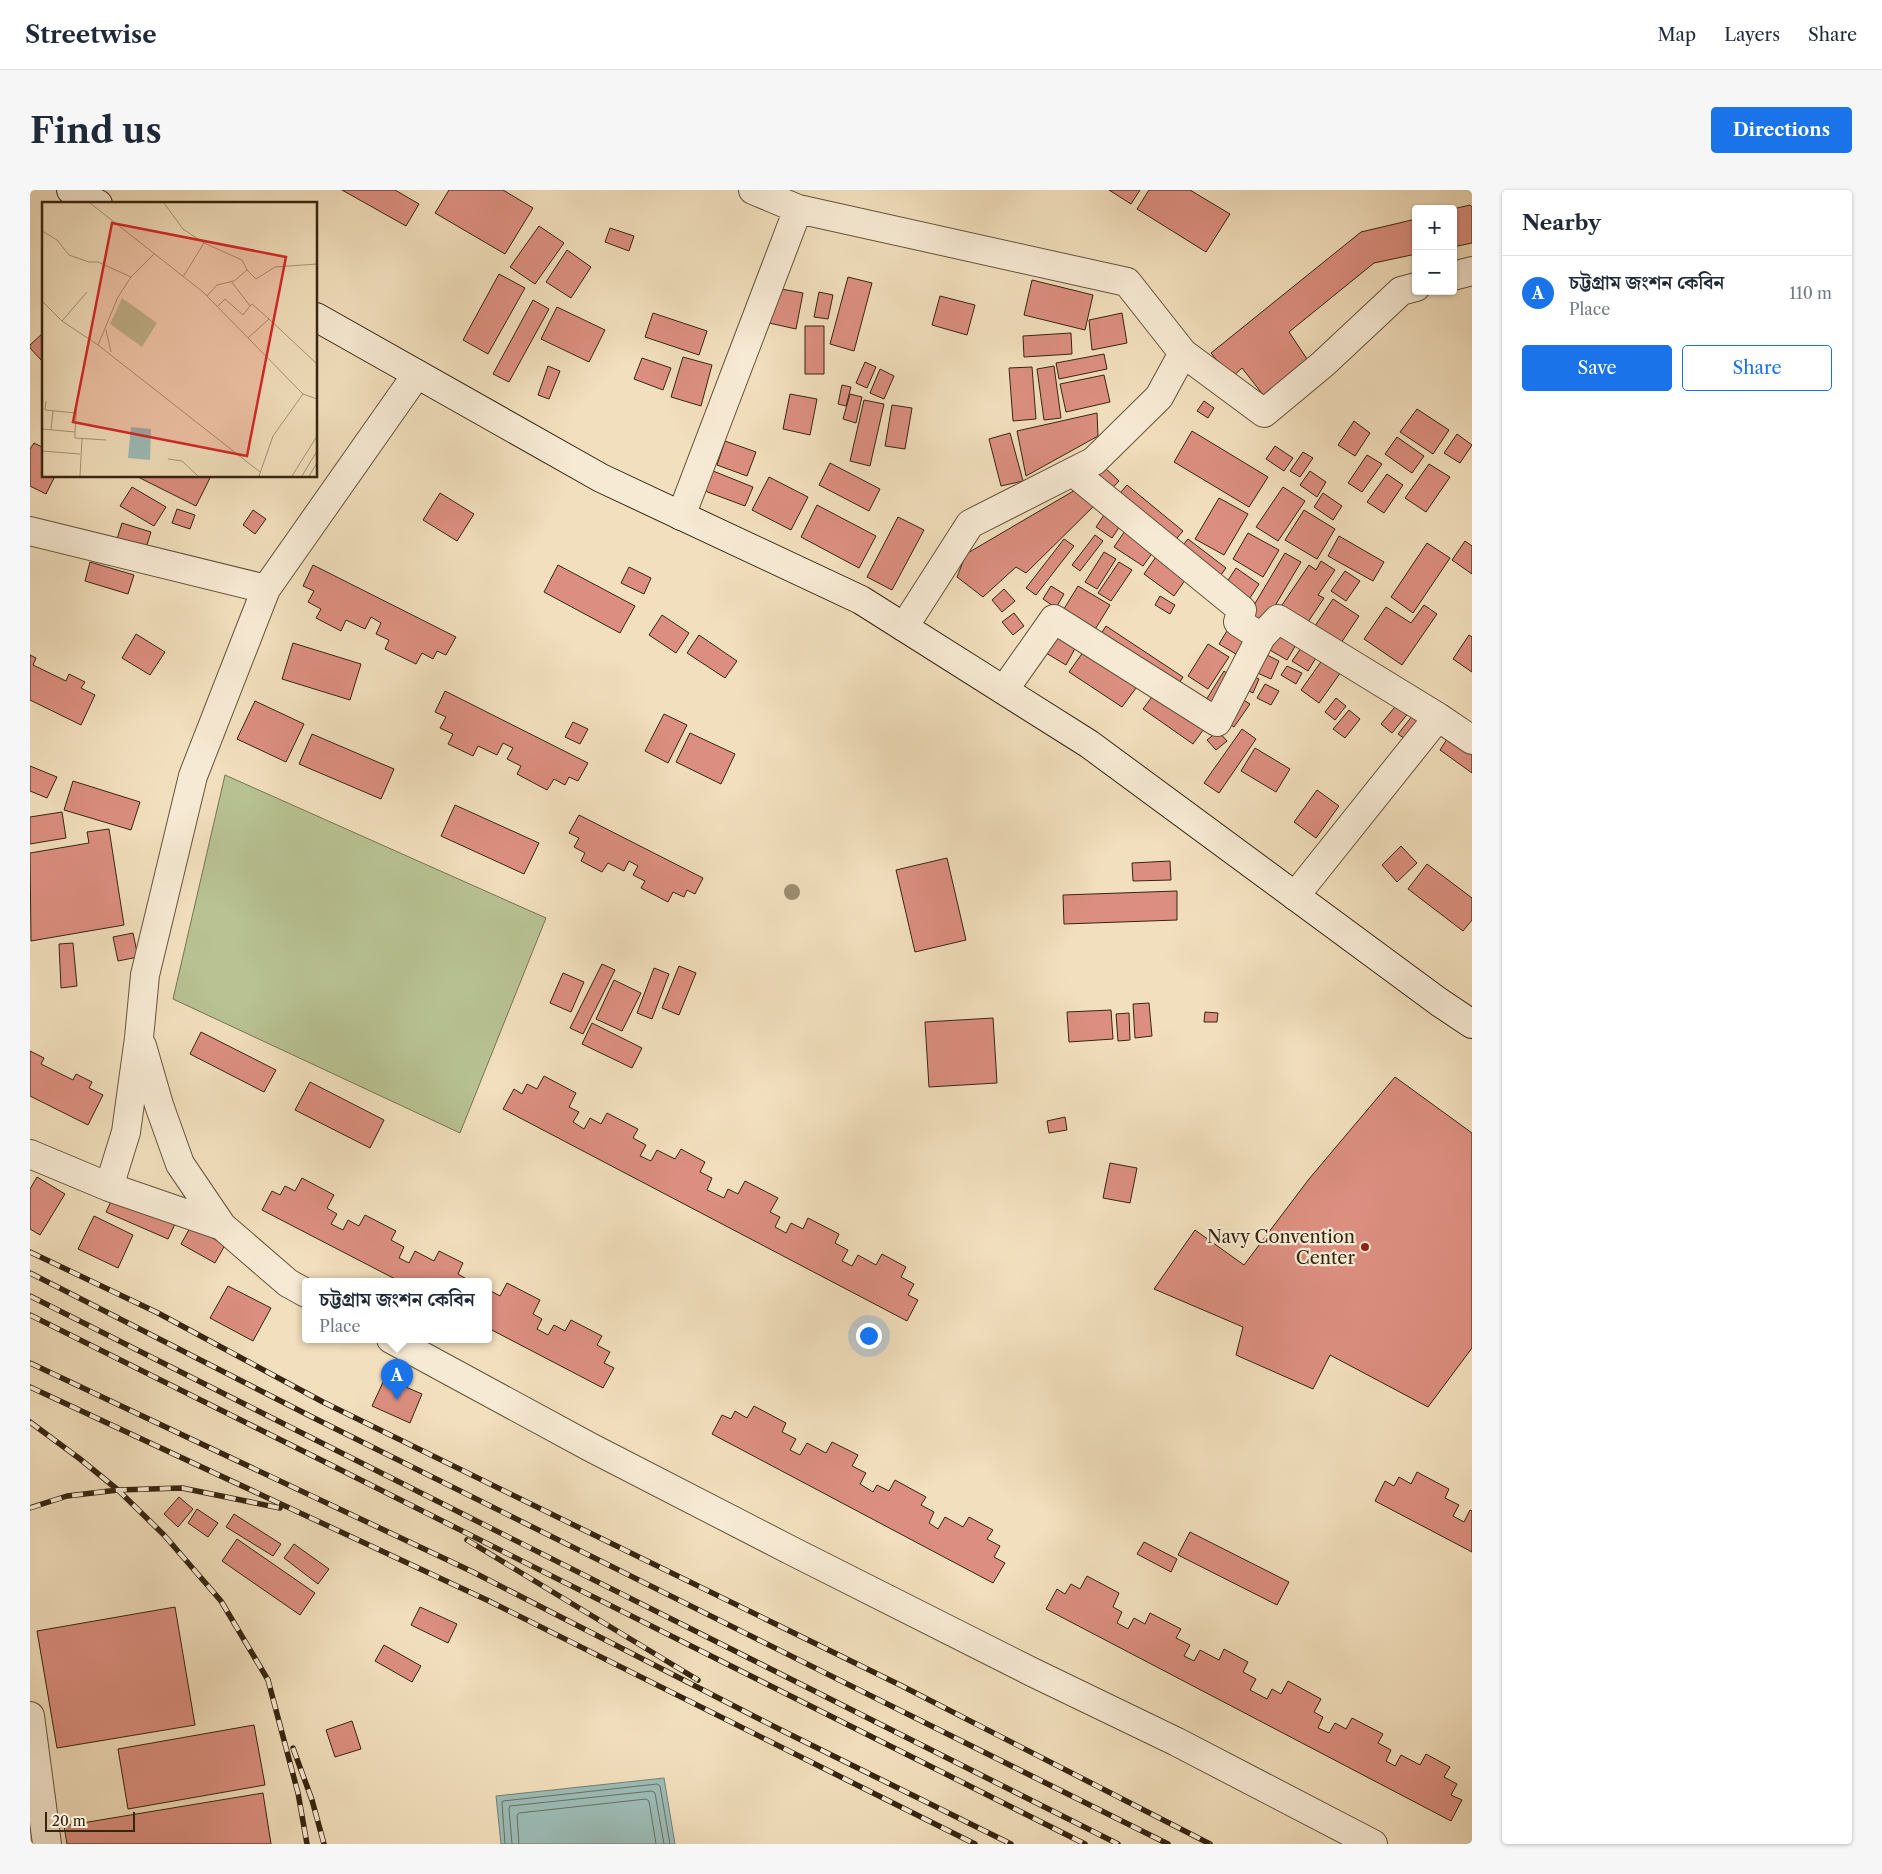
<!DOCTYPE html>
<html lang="en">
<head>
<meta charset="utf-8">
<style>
	:root { --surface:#fff; --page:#f6f6f7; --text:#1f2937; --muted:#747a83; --line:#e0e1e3; --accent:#1a73e8 }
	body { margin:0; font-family:"Libre Caslon Text","Noto Serif Bengali",serif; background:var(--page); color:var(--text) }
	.controls { position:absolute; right:15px; top:15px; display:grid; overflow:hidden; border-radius:5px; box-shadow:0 1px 4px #0004 }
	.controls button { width:45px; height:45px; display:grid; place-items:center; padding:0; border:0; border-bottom:1px solid var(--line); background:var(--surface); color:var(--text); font:25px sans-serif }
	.scale { position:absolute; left:15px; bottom:12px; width:90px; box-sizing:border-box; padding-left:5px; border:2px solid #36250f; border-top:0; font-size:14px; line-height:18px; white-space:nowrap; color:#36250f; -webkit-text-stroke:4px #f7ead4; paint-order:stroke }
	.you { position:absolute; left:838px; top:1145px; width:18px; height:18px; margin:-12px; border:4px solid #fff; border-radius:50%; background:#1a73e8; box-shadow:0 0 0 8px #1a73e833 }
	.badge { display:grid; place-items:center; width:32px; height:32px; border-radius:50%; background:var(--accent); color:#fff; font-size:16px; font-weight:700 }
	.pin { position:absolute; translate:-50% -41px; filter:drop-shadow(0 1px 2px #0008) }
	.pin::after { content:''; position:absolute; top:26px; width:18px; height:15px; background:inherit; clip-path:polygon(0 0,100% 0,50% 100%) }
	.popup { position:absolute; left:272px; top:1088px; width:190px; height:65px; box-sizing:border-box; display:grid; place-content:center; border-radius:5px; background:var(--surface); filter:drop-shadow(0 1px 4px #0005); font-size:16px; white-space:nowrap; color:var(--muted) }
	.popup b { font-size:19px; color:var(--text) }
	.popup::after { content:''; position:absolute; left:50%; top:100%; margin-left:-10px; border:10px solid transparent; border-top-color:var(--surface) }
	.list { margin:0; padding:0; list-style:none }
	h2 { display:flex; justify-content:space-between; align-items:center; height:65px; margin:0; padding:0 20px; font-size:21px }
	h2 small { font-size:16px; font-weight:400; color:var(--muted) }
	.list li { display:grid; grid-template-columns:32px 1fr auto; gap:15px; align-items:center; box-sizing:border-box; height:75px; padding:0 20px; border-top:1px solid var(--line) }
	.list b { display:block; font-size:19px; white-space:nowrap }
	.list p { margin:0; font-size:16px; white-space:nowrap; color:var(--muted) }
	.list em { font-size:16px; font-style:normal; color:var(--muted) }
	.actions { display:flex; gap:10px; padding:15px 20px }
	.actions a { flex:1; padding:11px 0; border:1px solid var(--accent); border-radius:5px; text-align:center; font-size:18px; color:var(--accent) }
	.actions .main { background:var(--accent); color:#fff }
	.map { position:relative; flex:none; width:1442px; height:1654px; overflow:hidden; border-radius:5px }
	header { display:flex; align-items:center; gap:30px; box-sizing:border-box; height:70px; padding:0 25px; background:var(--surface); border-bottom:1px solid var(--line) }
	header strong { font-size:24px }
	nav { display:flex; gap:28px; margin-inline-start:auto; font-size:18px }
	.intro { display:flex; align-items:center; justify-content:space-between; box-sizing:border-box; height:120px; padding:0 30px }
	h1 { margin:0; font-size:35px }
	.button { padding:12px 22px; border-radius:5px; background:var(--accent); color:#fff; font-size:18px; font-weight:700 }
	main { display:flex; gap:30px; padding:0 30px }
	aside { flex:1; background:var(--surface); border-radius:5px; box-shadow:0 1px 4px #0004 }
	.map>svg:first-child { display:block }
	.green { fill:#b8c293; stroke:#777451 }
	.water { fill:#9cbcb7; stroke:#738074 }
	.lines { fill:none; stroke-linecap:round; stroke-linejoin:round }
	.shore { stroke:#697063; stroke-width:1 }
	.building { fill:#dc8f80; stroke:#36250f }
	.street-casing { stroke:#65543a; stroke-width:30 }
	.secondary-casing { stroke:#36250f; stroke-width:30 }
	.street { stroke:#f7ead4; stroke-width:28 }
	.secondary { stroke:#f7ead4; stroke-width:28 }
	.rail-casing { stroke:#36250f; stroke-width:5.5 }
	.rail { stroke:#f7ead4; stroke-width:4; stroke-dasharray:11; stroke-linecap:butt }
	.tree { fill:#9c8e6f }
	.poi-dot { fill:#8f2418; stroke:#f7ead4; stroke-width:2 }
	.labels { text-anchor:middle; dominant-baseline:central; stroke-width:4.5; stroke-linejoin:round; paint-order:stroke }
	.poi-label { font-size:18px; fill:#36250f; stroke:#f7ead4; text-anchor:end }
	.inset-road { fill:none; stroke:#a79577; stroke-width:1 }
	.view { fill:#d62828; fill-opacity:0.15; stroke:#d62828; stroke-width:2.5 }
	.inset-edge { fill:none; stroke:#36250f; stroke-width:2.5 }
</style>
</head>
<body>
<header>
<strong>Streetwise</strong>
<nav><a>Map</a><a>Layers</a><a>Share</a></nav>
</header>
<div class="intro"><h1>Find us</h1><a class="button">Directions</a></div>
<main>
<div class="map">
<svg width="1442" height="1654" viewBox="0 0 1442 1654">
	<rect width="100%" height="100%" fill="#f2dfbd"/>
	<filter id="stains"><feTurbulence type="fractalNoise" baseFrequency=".004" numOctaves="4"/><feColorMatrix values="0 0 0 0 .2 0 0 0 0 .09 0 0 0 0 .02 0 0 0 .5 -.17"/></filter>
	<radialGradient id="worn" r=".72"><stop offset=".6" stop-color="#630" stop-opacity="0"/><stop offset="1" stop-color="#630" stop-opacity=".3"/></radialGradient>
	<path class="green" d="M195,585L516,728L430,943L143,809Z"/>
	<path class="water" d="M634,1588L645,1654H471L466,1606Z"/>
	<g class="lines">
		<path class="shore" d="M475,1654L472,1613L473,1611L627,1594L630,1596L640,1654
			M482,1654L479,1619L480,1616L622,1601L625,1603L634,1654
			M489,1654L487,1625L489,1623L616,1609L619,1611L626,1654"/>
	</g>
	<path class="building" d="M312,0H365L389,14L376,36Z
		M419,0H473L503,18L475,64L405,23Z
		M1079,0H1110L1101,14Z
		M1119,0H1160L1200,24L1176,62L1107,19Z
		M1440,15L1442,17V53L1423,57V19Z
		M1386,29V64L1344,73L1259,142L1277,169L1234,206L1212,178L1201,188L1181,163L1331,42Z
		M509,36L534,53L505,94L480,77Z
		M580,38L604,46L599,61L575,52Z
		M537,60L561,77L541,108L516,92Z
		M469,84L495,98L458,164L433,150Z
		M818,87L842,93L824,161L800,154Z
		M1002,90L1063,105L1055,140L994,125Z
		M746,98L773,103L766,139L739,133Z
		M789,102L803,105L798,129L784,127Z
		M910,106L945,115L937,145L902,135Z
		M503,110L519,119L479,192L463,184Z
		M527,117L575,140L559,172L511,149Z
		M623,123L677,141L669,165L615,147Z
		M1092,123L1097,153L1062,160L1059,130Z
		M775,136H794V184H775Z
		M14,142V169L12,171L0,158V155Z
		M1041,143L1042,164L994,167L993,146Z
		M1074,164L1077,179L1029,189L1026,173Z
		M653,167L682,175L671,216L641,207Z
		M612,168L641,178L633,200L604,189Z
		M835,172L846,177L837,198L826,193Z
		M518,176L530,181L519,209L508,205Z
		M1024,176L1031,228L1014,230L1007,179Z
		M1002,177L1006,229L983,231L979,178Z
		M850,179L864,186L854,209L840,203Z
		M1074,185L1080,212L1036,222L1030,194Z
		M812,195L821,197L816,216L808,214Z
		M760,204L787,209L780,245L753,239Z
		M820,204L832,207L826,233L813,229Z
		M834,210L854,214L840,276L820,271Z
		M1174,211L1184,218L1178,228L1167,221Z
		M862,215L882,218L875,259L855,256Z
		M1387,219L1419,240L1403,264L1370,242Z
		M1067,223L1068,246L996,286L987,241Z
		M1324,231L1340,243L1325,266L1308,255Z
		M1162,241L1238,287L1219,317L1144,272Z
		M980,243L993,291L971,296L959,249Z
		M1427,244L1442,255L1430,273L1414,263Z
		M1367,247L1394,266L1382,283L1355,264Z
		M695,251L726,262L717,286L687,275Z
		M4,253L14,258V286H25L16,304L0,296V259Z
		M1245,256L1263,268L1254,281L1236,269Z
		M1273,262L1283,268L1270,287L1260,281Z
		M1337,265L1352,274L1332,302L1318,293Z
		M800,273L850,299L839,321L789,295Z
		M1399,274L1420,287L1396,322L1375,308Z
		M1073,276L1089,291L1076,305L1060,291Z
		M683,281L723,297L715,316L675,301Z
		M1280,281L1296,292L1287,307L1270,295Z
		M1357,284L1373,295L1354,323L1337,312Z
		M106,286H181L166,316Z
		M739,287L778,307L761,340L722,320Z
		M1097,295L1153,341L1141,355L1085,309Z
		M1052,296L1069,311L996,383L986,377L953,407L927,387L936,364Z
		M102,297L136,317L124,336L90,316Z
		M1253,297L1275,311L1248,351L1226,337Z
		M410,303L444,324L427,351L393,330Z
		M1293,303L1312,316L1303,330L1284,317Z
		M1189,308L1218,324L1194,365L1165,349Z
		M787,315L846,346L829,378L771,347Z
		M147,319L165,325L160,339L142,333Z
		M223,320L236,329L225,344L213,335Z
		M1274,320L1305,339L1287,369L1255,350Z
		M1076,322L1092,333L1082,348L1066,337Z
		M868,327L894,340L862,400L837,387Z
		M92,333L121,342L116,358L87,349Z
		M1099,335L1128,355L1113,376L1084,357Z
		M1218,343L1249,360L1233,387L1203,369Z
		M1065,345L1073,351L1050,381L1042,375Z
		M1309,346L1354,372L1343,391L1298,366Z
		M1034,349L1044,356L1006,405L996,398Z
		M1158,349L1196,378L1188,389L1149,360Z
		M1435,351L1442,356V384L1422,370Z
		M1397,353L1420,368L1383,423L1361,407Z
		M1130,361L1160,383L1144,406L1114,384Z
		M1074,362L1086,369L1067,399L1055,392Z
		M1255,363L1271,372L1233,436L1217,427Z
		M1291,371L1305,380L1288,405L1294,408L1274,438L1248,421L1279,375L1286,380Z
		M60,372L104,385L98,404L55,391Z
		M1089,372L1102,380L1081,411L1068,403Z
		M283,375L426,447L416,465L407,461L403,469L392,463L386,474L355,459L359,450L346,444L351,433L341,427L335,439L316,430L311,441L286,428L291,419L278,412L284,401L273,396Z
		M528,375L605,416L590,443L514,402Z
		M599,377L621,388L614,404L591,393Z
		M1206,378L1229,394L1216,414L1193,398Z
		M1315,381L1330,391L1316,411L1301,401Z
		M1021,396L1034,404L1026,418L1013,409Z
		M1048,396L1080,415L1061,446L1029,427Z
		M974,399L985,411L972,422L962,410Z
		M1130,406L1145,415L1140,424L1125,415Z
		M1303,409L1329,426L1307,459L1281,442Z
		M1394,415L1407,424L1372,475L1334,449L1356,417L1381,433Z
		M984,423L994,436L983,445L972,432Z
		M632,425L659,443L646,463L619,445Z
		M1203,431L1225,445L1211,467L1189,454Z
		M1076,436L1153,487L1144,501L1067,450Z
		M1251,437L1270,448L1257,470L1238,459Z
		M1024,439L1048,453L1036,475L1011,460Z
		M106,444L135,462L120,485L92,468Z
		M669,445L707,471L695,488L657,463Z
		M1439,445L1442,447V482L1423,469Z
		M263,453L331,474L320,510L252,489Z
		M1178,454L1199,467L1178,499L1158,486Z
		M1274,454L1289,463L1278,481L1262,471Z
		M1056,458L1109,494L1092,517L1039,482Z
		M1231,462L1249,471L1241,489L1223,481Z
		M0,465L6,468L3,475L36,491L39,484L55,492L51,498L65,505L51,535L0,510Z
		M1293,469L1311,482L1289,513L1271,500Z
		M1257,476L1272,483L1266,494L1251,485Z
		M1194,481L1205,489L1185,522L1173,515Z
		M1219,484L1229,489L1223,503L1213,498Z
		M1235,494L1249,501L1241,515L1227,508Z
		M1127,500L1176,536L1163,554L1113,519Z
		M415,501L558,573L548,591L539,587L535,595L524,589L517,600L487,584L491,576L477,569L483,558L473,553L467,565L448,556L443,566L418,554L423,544L410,538L416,527L405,522Z
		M1209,507L1220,514L1204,537L1193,530Z
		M1306,508L1316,516L1305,530L1295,522Z
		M225,511L274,534L256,572L207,549Z
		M1369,512L1380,521L1362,543L1351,534Z
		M1319,520L1330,529L1315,548L1303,539Z
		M1387,520L1400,530L1382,554L1368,544Z
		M634,524L657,535L638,573L615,561Z
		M543,532L558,539L550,554L535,547Z
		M1212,539L1226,549L1189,603L1174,593Z
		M1188,541L1197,551L1186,560L1177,550Z
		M660,543L705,564L691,594L646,572Z
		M282,544L364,579L351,609L269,574Z
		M1419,546L1442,562V583L1410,560Z
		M1225,558L1260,579L1246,602L1211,581Z
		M0,576L27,587L17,608L0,601Z
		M43,591L110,612L101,640L34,620Z
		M1287,600L1309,616L1286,648L1264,632Z
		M425,615L509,653L494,684L411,646Z
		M32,622L36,648L0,654V627Z
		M549,625L673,688L665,704L657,700L654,707L643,702L638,712L611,698L615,691L603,685L608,676L599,671L594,681L578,673L572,682L551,671L555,663L544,657L549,648L539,643Z
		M79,639L94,735L1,751L0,663L59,653L57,642Z
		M1371,656L1387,673L1367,692L1352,675Z
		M917,668L936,750L885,762L866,680Z
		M1140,671L1141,690L1103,691L1102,673Z
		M1397,674L1442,708V730L1433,741L1378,699Z
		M1147,701V730L1034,734L1033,705Z
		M103,743L108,767L88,771L83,747Z
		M43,753L47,796L31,798L29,754Z
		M572,774L585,780L553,844L540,838Z
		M649,776L666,783L649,825L632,818Z
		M624,778L639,784L622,829L607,823Z
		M533,783L554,792L541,822L520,813Z
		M584,790L611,803L592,841L566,829Z
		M1119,813L1122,846L1105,848L1103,814Z
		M1081,820L1083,849L1039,852L1037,822Z
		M1175,822L1188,823L1187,832H1174Z
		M1099,823L1100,850L1088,851L1086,824Z
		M963,828L967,893L899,897L895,832Z
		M562,833L612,858L602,878L552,854Z
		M171,842L246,880L234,902L160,864Z
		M0,861L14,868L11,874L43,890L46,884L62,892L59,898L73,905L58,935L0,906Z
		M514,886L546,903L539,917L549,922L543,932L554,939L560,928L571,934L577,923L608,939L603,948L616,955L610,966L621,971L627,960L645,969L651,959L675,972L670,982L682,988L677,1000L694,1008L698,999L708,1004L715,991L748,1008L740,1022L750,1027L745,1037L756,1043L761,1033L773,1039L778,1028L809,1044L805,1053L818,1060L812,1071L822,1076L828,1065L846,1075L852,1064L876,1077L871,1087L884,1094L878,1105L888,1110L877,1131L473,919L484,899L492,904L497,894L507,899Z
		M1365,887L1442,943V1158L1398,1217L1300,1165L1283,1199L1206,1165L1213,1137L1124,1099L1165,1040L1214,1075L1279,989Z
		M280,892L354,930L340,958L265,920Z
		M1035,927L1037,940L1019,943L1017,931Z
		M1080,973L1107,978L1100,1013L1073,1008Z
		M7,987L35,1004L10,1045L0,1039V999Z
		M272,988L304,1005L297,1018L307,1024L301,1034L313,1040L318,1030L329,1036L335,1025L366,1041L361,1050L374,1057L369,1068L379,1073L385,1061L404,1071L409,1061L433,1073L428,1084L440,1091H369L232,1020L242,1001L250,1005L255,996L265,1001Z
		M83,1007L145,1034L138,1049L76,1022Z
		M64,1026L103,1045L88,1078L48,1059Z
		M161,1036L195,1055L185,1073L151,1054Z
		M477,1093L510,1110L503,1124L512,1129L507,1139L518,1145L524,1135L535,1141L541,1130L572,1146L567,1155L580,1162L574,1173L584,1178L573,1198L458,1138V1106L461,1101L470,1106Z
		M198,1096L241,1118L223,1151L180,1128Z
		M355,1188L392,1204L380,1233L342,1216Z
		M724,1216L756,1233L752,1242L766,1249L760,1260L770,1265L777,1253L796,1263L802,1252L828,1265L822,1276L836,1283L830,1294L843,1302L847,1295L859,1301L865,1290L896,1307L891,1315L904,1322L899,1333L908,1339L915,1327L933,1337L939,1327L963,1340L957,1349L970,1356L964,1367L975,1373L963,1393L682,1244L692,1225L701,1229L705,1221L717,1228Z
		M1387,1282L1419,1299L1415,1308L1429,1315L1423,1326L1434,1332L1440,1320L1442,1321V1362L1345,1311L1355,1291L1364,1296L1369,1287L1381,1294Z
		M149,1307L163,1319L148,1337L134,1324Z
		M167,1319L188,1333L178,1347L158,1333Z
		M204,1324L251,1354L243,1366L196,1337Z
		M1160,1342L1259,1392L1247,1415L1148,1365Z
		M207,1349L285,1403L270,1425L192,1371Z
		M1114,1352L1147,1369L1141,1382L1107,1364Z
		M264,1354L299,1379L288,1394L254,1368Z
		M1057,1386L1089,1403L1083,1417L1092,1422L1087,1433L1098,1439L1104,1428L1115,1434L1120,1423L1151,1439L1146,1448L1160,1455L1154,1466L1164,1471L1170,1460L1189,1470L1194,1459L1218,1472L1213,1482L1226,1489L1220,1500L1237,1509L1242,1499L1251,1504L1258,1491L1291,1509L1284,1522L1293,1527L1288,1538L1299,1543L1305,1533L1316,1539L1322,1528L1353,1544L1348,1553L1361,1560L1356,1571L1365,1576L1371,1565L1390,1575L1396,1564L1420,1577L1414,1587L1427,1594L1421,1605L1432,1610L1421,1631L1016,1419L1027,1399L1035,1404L1041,1394L1050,1399Z
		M145,1417L165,1535L27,1558L7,1441Z
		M390,1417L427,1434L418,1453L381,1435Z
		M354,1455L391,1476L382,1492L345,1471Z
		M322,1531L331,1559L305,1567L296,1540Z
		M224,1535L235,1595L98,1619L88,1559Z
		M233,1603L241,1654H37L34,1636Z"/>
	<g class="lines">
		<defs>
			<path id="street" d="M723,0L768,19L1097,92L1153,163
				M1423,86L1442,81
				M1043,282L1212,420L1208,432L1231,447L1248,429L1408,527
				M651,326L768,19
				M0,341L236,399L163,586L115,785L109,848L96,942L79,997L192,1036L258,1093L276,1103
				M236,399L387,184
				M874,437L940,334L1064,271L1129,207L1153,163L1234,223L1293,174L1371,101L1386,97
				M974,500L1024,429L1187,532L1231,447
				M1265,706L1408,527L1442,550
				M112,856L129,915L150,974L192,1036
				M0,964L79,997
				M361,1149L560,1257L762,1361L1002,1482L1147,1552L1343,1654
				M0,1526L17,1654"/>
			<path id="secondary" d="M41,0L68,14
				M286,127L571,288L831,410L1059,554L1409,812L1442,834"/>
		</defs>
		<use href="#street" class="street-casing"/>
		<use href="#secondary" class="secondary-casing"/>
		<use href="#street" class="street"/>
		<use href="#secondary" class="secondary"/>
		<defs>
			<path id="rail" d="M0,1062L128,1123L293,1212L872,1496L1180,1654
				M0,1083L282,1227L1138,1654
				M0,1106L1088,1654
				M0,1125L291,1270L1055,1654
				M0,1173L443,1382L749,1539L981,1654
				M0,1197L459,1411L945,1654
				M0,1232L50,1269L88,1300L134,1345L191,1411L238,1490L268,1603L277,1654
				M0,1318L37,1306L88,1300L152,1298L250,1318
				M437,1350L668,1490
				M263,1558L282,1610L294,1654"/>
		</defs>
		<use href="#rail" class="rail-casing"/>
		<use href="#rail" class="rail"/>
	</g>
	<circle class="tree" cx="762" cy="702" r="8"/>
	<circle class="poi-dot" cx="1335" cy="1057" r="5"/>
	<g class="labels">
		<g class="poi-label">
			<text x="1325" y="1047">Navy Convention<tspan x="1325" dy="21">Center</tspan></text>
		</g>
	</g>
	<g transform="translate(12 12)">
		<rect width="275" height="275" fill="#f2dfbd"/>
		<path d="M80,96L115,121L100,145L68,122Z" fill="#b8c293"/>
		<path d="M89,225L109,227L108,258L86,256Z" fill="#9cbcb7"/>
		<path class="inset-road" d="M48,1L161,90L261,192L275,197M122,1L141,27L162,41L200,58L205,68M0,29L15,38L27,53L47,60H56L89,75L76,95L56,143L218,270M89,75L112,52M141,75L162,41M189,79L208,104L210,102L227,117M45,90L20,119L56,143M165,94L175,83L192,79L205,68L214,77L233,65L275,62M0,99L20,119M176,104L183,97L201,113L208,104M64,128L69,150M206,136L227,117L275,162M4,199L3,208L34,211M0,227L33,230V236L64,238M9,228L11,209M33,230L35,197M0,249L38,252M126,257L140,259L156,274M38,274L40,237M217,274L231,234L261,192M250,274L275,234M260,274L275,249M267,274L275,261"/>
		<path class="view" d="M70,21L244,55L205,254L31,220Z"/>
		<rect width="275" height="275" class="inset-edge"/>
	</g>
	<rect width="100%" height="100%" filter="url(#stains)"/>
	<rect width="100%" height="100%" fill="url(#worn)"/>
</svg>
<div class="controls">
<button>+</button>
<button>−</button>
</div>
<div class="scale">20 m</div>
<div class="you"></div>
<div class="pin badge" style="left:367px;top:1210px">A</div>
<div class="popup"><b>চট্টগ্রাম জংশন কেবিন</b>Place</div>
</div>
<aside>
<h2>Nearby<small></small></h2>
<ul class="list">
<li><span class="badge">A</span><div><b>চট্টগ্রাম জংশন কেবিন</b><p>Place</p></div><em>110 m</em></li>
</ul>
<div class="actions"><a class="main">Save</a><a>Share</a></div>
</aside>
</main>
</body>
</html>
